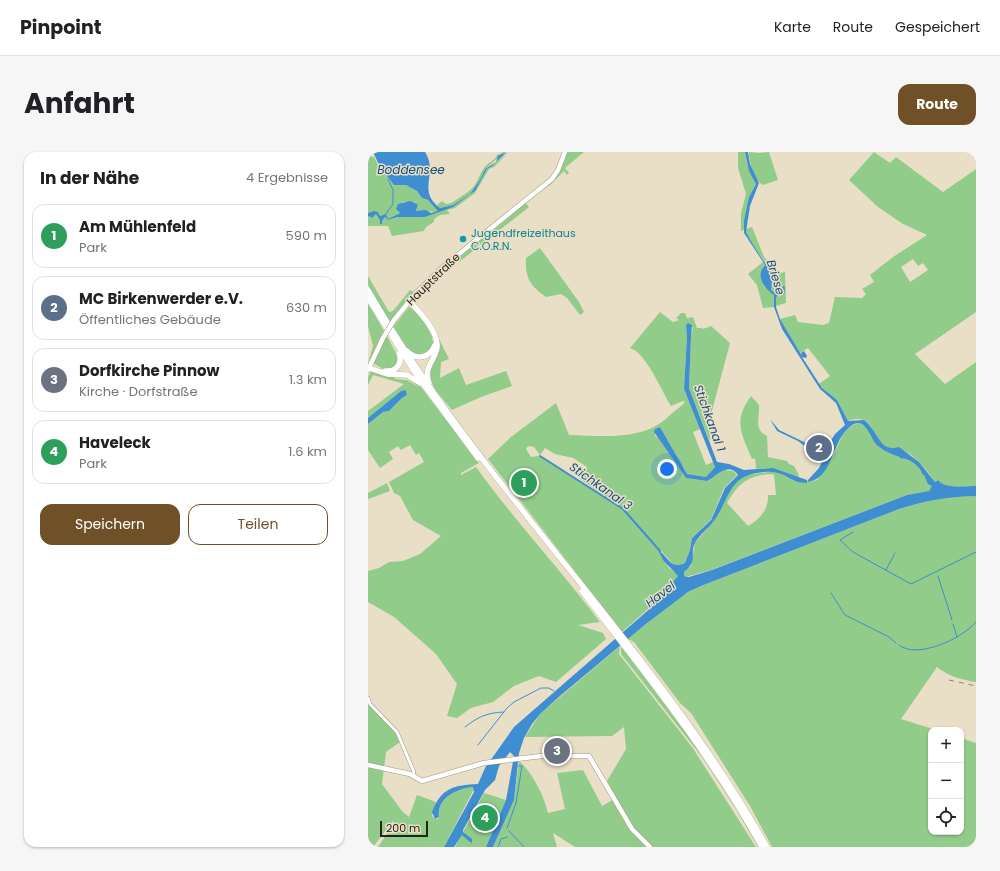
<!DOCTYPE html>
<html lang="de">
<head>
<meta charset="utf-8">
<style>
	:root { --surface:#fff; --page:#f6f6f6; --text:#202124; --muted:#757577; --line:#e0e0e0; --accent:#705026 }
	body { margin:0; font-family:Poppins,sans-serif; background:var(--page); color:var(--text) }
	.controls { position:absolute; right:12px; bottom:12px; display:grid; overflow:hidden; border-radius:8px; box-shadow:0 1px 3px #0004 }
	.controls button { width:36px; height:36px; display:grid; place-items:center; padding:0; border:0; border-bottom:1px solid var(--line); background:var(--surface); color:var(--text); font:20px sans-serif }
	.scale { position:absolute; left:12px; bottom:10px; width:48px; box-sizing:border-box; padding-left:4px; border:2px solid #262319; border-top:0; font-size:11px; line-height:14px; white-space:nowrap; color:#262319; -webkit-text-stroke:3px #e9dfc6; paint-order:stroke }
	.you { position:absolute; left:299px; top:317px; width:14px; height:14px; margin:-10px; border:3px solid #fff; border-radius:50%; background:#1a73e8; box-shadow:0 0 0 6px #1a73e833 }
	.badge { display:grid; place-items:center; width:26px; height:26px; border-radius:50%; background:var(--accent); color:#fff; font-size:13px; font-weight:700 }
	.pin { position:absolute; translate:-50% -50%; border:2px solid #fff; box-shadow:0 1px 4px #0006 }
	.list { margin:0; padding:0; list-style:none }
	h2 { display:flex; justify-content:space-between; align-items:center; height:52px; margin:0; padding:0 16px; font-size:17px }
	h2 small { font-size:13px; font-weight:400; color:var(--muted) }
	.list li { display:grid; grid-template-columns:26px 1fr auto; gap:12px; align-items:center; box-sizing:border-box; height:64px; margin:0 8px 8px; padding:0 8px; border:1px solid var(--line); border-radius:12px }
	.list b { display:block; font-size:15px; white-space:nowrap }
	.list p { margin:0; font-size:13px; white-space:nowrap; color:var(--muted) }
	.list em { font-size:13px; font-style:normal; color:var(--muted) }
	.actions { display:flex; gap:8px; padding:12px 16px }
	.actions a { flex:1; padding:9px 0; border:1px solid var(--accent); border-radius:12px; text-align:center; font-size:14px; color:var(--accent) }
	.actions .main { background:var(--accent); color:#fff }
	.icon { flex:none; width:22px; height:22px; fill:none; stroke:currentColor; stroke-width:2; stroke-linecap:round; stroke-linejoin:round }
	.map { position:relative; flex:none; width:608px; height:695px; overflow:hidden; border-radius:12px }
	header { display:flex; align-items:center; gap:24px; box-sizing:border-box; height:56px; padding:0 20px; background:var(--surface); border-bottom:1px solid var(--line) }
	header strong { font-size:19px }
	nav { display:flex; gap:22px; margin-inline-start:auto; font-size:14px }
	.intro { display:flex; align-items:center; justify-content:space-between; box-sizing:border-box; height:96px; padding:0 24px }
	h1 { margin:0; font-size:28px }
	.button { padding:10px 18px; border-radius:12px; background:var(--accent); color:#fff; font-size:14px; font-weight:700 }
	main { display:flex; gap:24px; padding:0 24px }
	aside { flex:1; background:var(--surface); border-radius:12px; box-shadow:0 1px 3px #0004 }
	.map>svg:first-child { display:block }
	.green { fill:#92cc8b; fill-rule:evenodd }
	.water { fill:#3e8ed1 }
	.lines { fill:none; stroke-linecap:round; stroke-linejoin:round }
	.stream { stroke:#3e8ed1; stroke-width:1 }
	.canal { stroke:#3e8ed1; stroke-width:2 }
	.minor-casing { stroke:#a19981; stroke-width:4 }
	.major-casing { stroke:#a19981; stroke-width:5.5 }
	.highway-casing { stroke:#a19981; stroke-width:6 }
	.minor { stroke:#fff; stroke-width:3 }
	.major { stroke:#fff; stroke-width:4.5 }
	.highway { stroke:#fff; stroke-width:5.5 }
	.rail { stroke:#8c8573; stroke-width:1; stroke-dasharray:5 5; stroke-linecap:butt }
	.major-bridge-casing { stroke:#a19981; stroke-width:5.5; stroke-linecap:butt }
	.major-bridge { stroke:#fff; stroke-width:4.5 }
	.culture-dot { fill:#0f9aa8; stroke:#e9dfc6; stroke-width:1.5 }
	.labels { text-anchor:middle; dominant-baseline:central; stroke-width:3; stroke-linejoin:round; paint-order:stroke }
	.culture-label { font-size:11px; fill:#0d838f; stroke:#e9dfc6; text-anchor:start }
	.street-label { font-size:11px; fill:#262319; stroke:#e9dfc6 }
	.water-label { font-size:12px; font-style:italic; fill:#154e7b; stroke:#e9dfc6 }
</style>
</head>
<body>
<header>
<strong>Pinpoint</strong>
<nav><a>Karte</a><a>Route</a><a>Gespeichert</a></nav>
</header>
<div class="intro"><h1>Anfahrt</h1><a class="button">Route</a></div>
<main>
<aside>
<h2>In der Nähe<small>4 Ergebnisse</small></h2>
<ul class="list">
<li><span class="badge" style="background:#2e9e5b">1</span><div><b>Am Mühlenfeld</b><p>Park</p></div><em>590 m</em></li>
<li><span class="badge" style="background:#5c6f8a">2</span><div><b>MC Birkenwerder e.V.</b><p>Öffentliches Gebäude</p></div><em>630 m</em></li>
<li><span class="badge" style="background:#6b7280">3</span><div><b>Dorfkirche Pinnow</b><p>Kirche · Dorfstraße</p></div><em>1.3 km</em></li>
<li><span class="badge" style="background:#2e9e5b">4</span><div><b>Haveleck</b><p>Park</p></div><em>1.6 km</em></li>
</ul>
<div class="actions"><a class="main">Speichern</a><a>Teilen</a></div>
</aside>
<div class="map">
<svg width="608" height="695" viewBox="0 0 608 695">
	<rect width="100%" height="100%" fill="#e9dfc6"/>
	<path class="green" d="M0,0H2L4,5H6L13,18L26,33H38L49,39L54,46L60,48L70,58L85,55L105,41L119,17L124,14L141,0L126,15L121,17L107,41L87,56L79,58L82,62L72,63L66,67V70L58,75L56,79L24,84L20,74H0V64L3,66L8,62L14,69L17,65L20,68L29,65H57L69,60L48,59L50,52L47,50H35L28,57L32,61L20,67L18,62L12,64L10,60L0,61Z
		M135,0H137L117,17L112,28L102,42L85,53L72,56L69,53L74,49L78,52C86,51 87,48 94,44C110,34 107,30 116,16C120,10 126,10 129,3Z
		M199,0H216L197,16L201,21L199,23L196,19L181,34L180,32L196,9Z
		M370,0H377L379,11L388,32L381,45L376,78L373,79V61L378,42L370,16Z
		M381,0L391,1L401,0L410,28L395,33C386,28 381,10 381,0Z
		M506,0L522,11L528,5L575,40L608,17V160L547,202L577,232L608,210V334C597,334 576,337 569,328L567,330C560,319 547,303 534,298C529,296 524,298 519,295C503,285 506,260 480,269L469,248L459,241L451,232L462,224L440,196L432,201L412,167L427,163L430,170L455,173L461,171L467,145L494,146L498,142L494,137L506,130L502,123L525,105L559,83L535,72L510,55L481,28ZM545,107L550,114L555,111L560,118L542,130L533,115Z
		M157,50L161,55L91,110L89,106Z
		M384,75L396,105L412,121L417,120L418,151L408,154V145L413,144L415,134L406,140L402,137L407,123L406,120L389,100L378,80V77Z
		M172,96L211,150L216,160L212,163L199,146L193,142L178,145C162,134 157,126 158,106Z
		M395,110L397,114H395L396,134L406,143V155L395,156L389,133L380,122Z
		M0,124L21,160L25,159L42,138L46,140L22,170L0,133Z
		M0,151L16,179L0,211L5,194L0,174Z
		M41,155C51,158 67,183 65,194L59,201L50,203L39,197L25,175Z
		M292,160L305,170L311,168L308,166L313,161H317L319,166L325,165L329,176H334L335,177L343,174L362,191L342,266V290L321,236L323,184L325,175L318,174L319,185L316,237L332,277L325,280L338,313L345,310L347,315L338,325L319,322L292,275L287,277V284L290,286L318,326L339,329L356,318L365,319L369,323L356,336L343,367L324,386L322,398L317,411L310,414L305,412L255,357L212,327L219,315L205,306L187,302L177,296L172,303L166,295L160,294L158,297L163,305L171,304L183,310L254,357L290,398L301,416L310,423L309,427L299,435L290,448L254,480L120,307L143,285L188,251L201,283C236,284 276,289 301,264C306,259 313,255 317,250L315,249L303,254C294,240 278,200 262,196Z
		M19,184L31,207L26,216L15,217L5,211Z
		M70,185L81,207L73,210L72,226L91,216L98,233L138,219L144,234L113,245L84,258L67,238L62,226L63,216L70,203Z
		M3,219L25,224L28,227L39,228L51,235L41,227L27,224L34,223L50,231L111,311L93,321V323L108,315C147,369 192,417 232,470L210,473L235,481L238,487L188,530L171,524L146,534L125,550L103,556L89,566L79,564L89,532L68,502L26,465L0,450V419L11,416L21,410L35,409L52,402L73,384L45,368L32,344L26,341L21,330L56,310L51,301L48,303L42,293L33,298L30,294L21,300L25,307L12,316L0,298V272L15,260L21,259L34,246L39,243L38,238L33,239L0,266V259L36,232L5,223L0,233V225Z
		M383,244L391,253C392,265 385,278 399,284L400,305L419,309L421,312L426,314L430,321L431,326C415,320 406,314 388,317L387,306L384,307C373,281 365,269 383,244Z
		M490,271C503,273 501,287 510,293C517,299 529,300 535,307C549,305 556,326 565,334L566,333L561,339L539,343L343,418L321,424H316V420L323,414L327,391L345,370L359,342L367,331L378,323L408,319L424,328L439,331V328L441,330L449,328C455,319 462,311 466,302C473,288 474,277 490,271ZM404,322L406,323L408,343H400C401,357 392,367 380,374L359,351C370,331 381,323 404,322Z
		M19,331L22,339L0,347V341Z
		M586,344H608V530C594,528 580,524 569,515L533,567L568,578H563V680H593V586L608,591V695H404L382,654L323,561L312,551L266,490L260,487C283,468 305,446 333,434L531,357L559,349Z
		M253,493L316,577L369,657L391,695H390L368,657L334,605L253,502Z
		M252,494L251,502L324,595L388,695H207L185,681L189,695H125L146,648L151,609C165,621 176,644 180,661L197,657L189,621L215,618L234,654L248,646L239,629L258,597L256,575L244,584L157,585L172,562Z
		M0,550L28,581L32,590L18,600L14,632L34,659L41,665L49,643L68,650L64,664L67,667H70L71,665C68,646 90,636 105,635L106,637L76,695H10L26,671L25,669L5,695H0Z
		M116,641L138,648L118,695H87Z"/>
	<path class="water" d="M5,0H57C71,22 48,38 72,56L85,53L102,42L112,28L117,17L128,10L130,4L139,0L124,14L119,17L107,39L85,55L57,65H29L20,68L17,65L14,69V72H12V68L8,62L4,66L0,64V61L6,59L10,60L12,64L18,62L20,67L32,61L28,57L30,52L42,49L50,52L48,59L58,58L63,61L70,59L60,48L54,46L49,39L38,33H26L13,17Z
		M377,0H380L382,12L391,31L382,54L378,80C383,89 398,116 406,120L407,123L404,129L403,138L406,140L416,134L417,136L416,142L408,145V155L412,167L434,204L433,201L436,199L439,204L438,206L434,205L454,236L469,248L480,269L496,268C511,279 511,301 531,295L551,310L567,330L570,328C576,337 597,334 608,334V344C581,344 557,349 531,357L333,434L320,440L279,471L192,544L172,562L164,572L156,586L151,601L146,648L125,695H118L138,648L146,604L142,600L131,614L127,628L117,638L95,678V680L104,687V690L103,691L94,683L86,695H76L106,640L105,635C90,636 68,646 71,665L67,667L64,660C73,636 86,633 110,632L117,616L146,575L285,454L310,424L295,408L290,398C301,405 302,418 317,411L322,398L324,386L343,368L357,336L370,323C360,309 348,325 339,329L318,326L286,280L287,277L292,275L319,322L338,325L347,315L316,237L319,185L318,174L320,171L324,173L323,184L321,236L349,310L361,312L376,318L405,316L439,328V331C420,331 418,318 396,320C359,323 363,346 345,370C340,377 332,382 327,391C321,402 331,408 316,420V424L321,425L344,418L539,343L561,339L564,334L560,332L556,323L554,322C554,317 543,307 537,307C536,306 535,307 534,307C532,306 531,304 529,304C522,302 511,296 507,291C501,282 496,264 483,274C463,288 466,326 440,330V328L451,316L455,308L430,289L409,279L402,267L411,278L440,292L456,306L458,303L456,300L467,282L477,273L468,251L452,237L414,177L406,155V143C396,136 387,124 397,113L376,81V69L381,45L388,32L381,19Z
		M38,238L39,243L34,246L21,259L15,260L0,272V266L33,239Z"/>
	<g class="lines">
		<path class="stream" d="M17,63L25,52V38L20,27
			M485,380L472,388L485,400L543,432L608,400
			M518,418L527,401
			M570,424L584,468
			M463,441L477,463L521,485L528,491
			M585,472L589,485
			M531,493C549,508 595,486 608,470
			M97,575C110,565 118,561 135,560
			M110,593L139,556L146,550L173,536H181L186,539
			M139,676L148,651L154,614H150
			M141,679L156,695
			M130,695L133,687L139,685"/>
		<path class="canal" d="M172,304L255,357L292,399"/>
		<defs>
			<path id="minor" d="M0,546L2,552L29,580L46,620L45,623"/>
			<path id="major" d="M26,168L48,141L76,114L184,27L190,18L197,0
				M0,218L15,186
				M0,613L42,622L54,629L116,611L174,604H221L264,677L282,695"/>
			<path id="highway" d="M0,138C114,337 287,495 399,695
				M0,146L48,222L110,306
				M41,149C52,160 71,180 69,196C66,210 55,216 61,231
				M39,199C48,209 62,206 67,193
				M1,216L19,222L39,223L52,231
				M17,219C28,220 35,212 31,201
				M214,439C278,522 343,603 394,695"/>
		</defs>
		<use href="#minor" class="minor-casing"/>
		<use href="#major" class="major-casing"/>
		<use href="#highway" class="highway-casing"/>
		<use href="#minor" class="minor"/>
		<use href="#major" class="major"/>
		<use href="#highway" class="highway"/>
		<path class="rail" d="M581,528L608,534"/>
		<defs>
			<path id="major-bridge" d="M15,186L26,168"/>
		</defs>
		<use href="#major-bridge" class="major-bridge-casing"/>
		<use href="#major-bridge" class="major-bridge"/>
	</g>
	<circle class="culture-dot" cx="95" cy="87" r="4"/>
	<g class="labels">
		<g class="culture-label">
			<text x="103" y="81">Jugendfreizeithaus<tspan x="103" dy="13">C.O.R.N.</tspan></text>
		</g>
		<g class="street-label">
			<text transform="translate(65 127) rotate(-44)">Hauptstraße</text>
		</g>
		<g class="water-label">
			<text x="43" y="17">Boddensee</text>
			<text transform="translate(408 125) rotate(73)">Briese</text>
			<text transform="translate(342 266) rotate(70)">Stichkanal 1</text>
			<text transform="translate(233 334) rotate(35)">Stichkanal 3</text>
			<text transform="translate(292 442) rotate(-38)">Havel</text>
		</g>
	</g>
</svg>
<div class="controls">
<button>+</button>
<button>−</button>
<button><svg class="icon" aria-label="locate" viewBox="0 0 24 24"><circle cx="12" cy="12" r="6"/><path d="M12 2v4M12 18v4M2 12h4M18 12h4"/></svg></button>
</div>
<div class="scale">200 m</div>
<div class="you"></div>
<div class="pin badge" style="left:156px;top:331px;background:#2e9e5b">1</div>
<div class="pin badge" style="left:451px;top:296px;background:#5c6f8a">2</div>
<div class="pin badge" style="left:189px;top:599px;background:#6b7280">3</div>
<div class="pin badge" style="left:117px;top:666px;background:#2e9e5b">4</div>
</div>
</main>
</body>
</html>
